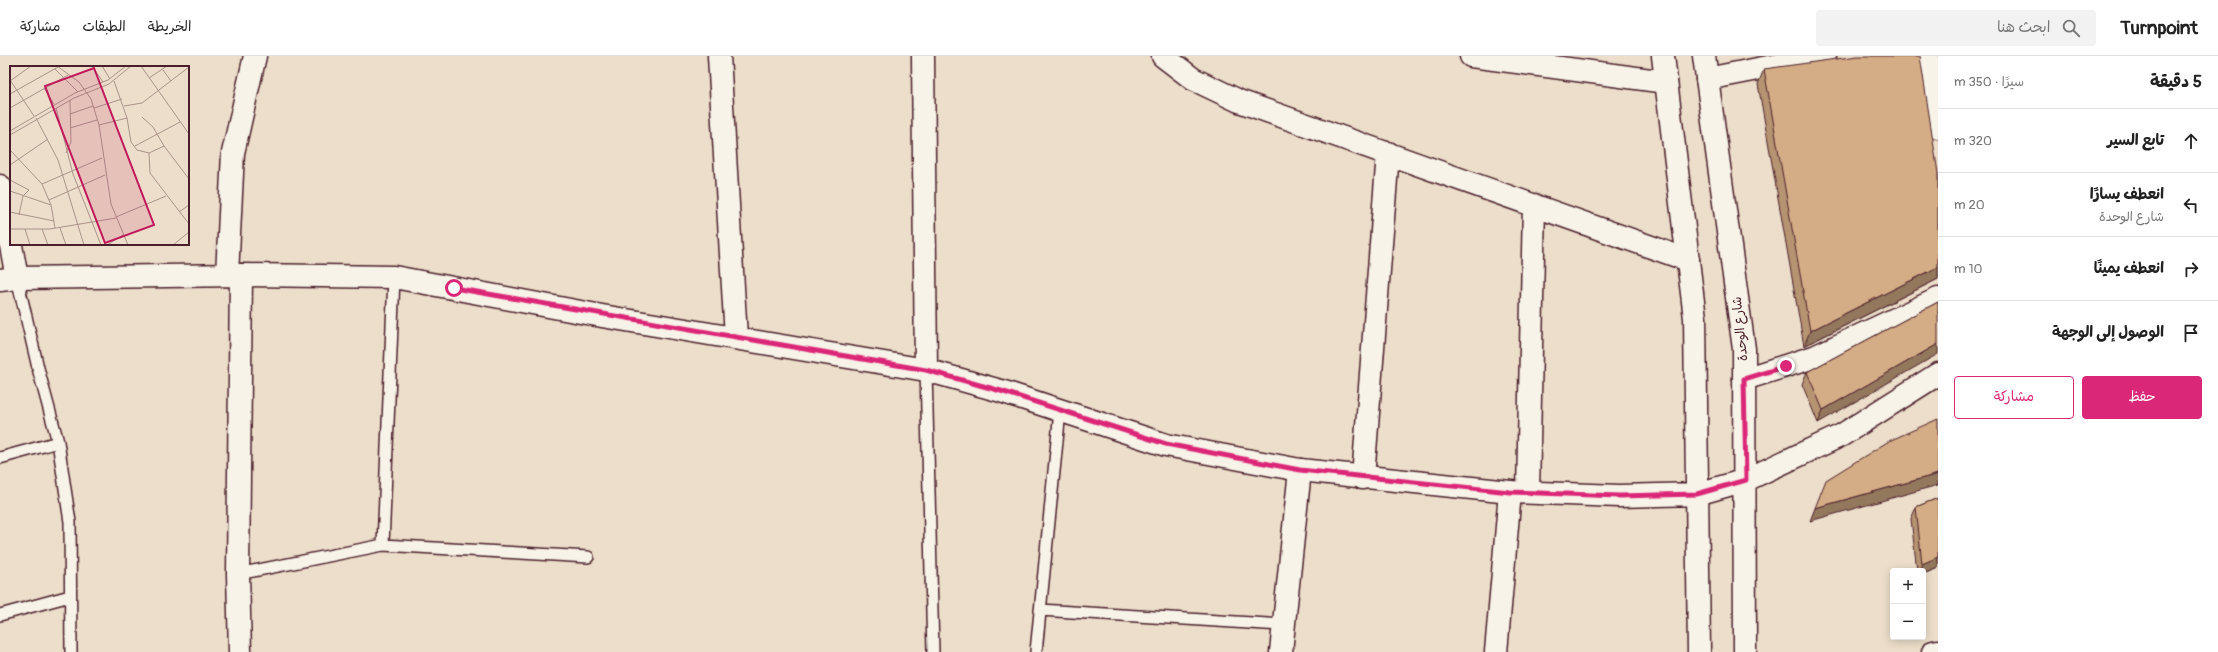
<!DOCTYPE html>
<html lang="ar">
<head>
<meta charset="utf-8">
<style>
	:root { --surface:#fff; --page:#f2f2f2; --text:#222; --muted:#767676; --line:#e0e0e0; --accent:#db2777 }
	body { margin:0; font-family:Pangolin,"Playpen Sans Arabic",sans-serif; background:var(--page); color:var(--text); direction:rtl }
	.controls { position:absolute; right:12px; bottom:12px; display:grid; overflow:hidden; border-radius:4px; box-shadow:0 2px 10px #0003 }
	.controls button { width:36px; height:36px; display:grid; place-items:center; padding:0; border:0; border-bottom:1px solid var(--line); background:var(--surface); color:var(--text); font:20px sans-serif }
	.stop { position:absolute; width:12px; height:12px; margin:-9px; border:3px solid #db2777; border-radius:50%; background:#fff }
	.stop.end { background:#db2777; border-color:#fff; box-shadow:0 1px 4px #0008 }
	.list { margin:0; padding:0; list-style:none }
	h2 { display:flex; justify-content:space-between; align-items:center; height:52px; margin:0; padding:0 16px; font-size:17px }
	h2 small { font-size:13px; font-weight:400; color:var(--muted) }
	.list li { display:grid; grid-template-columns:26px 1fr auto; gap:12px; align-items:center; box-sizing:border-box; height:64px; padding:0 16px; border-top:1px solid var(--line) }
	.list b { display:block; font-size:15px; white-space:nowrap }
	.list p { margin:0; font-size:13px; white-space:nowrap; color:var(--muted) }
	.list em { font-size:13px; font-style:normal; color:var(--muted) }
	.actions { display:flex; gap:8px; padding:12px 16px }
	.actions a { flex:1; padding:9px 0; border:1px solid var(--accent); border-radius:4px; text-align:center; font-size:14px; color:var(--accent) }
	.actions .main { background:var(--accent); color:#fff }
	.icon { flex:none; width:22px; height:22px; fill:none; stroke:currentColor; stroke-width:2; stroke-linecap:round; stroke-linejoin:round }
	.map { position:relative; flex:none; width:1938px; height:596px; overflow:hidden; direction:ltr }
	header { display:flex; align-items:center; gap:24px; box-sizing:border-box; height:56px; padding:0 20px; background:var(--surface); border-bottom:1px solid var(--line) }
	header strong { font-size:19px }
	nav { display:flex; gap:22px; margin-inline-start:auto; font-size:14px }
	.search { width:280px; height:36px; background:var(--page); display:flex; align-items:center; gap:10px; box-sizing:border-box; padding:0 14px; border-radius:4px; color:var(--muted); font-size:15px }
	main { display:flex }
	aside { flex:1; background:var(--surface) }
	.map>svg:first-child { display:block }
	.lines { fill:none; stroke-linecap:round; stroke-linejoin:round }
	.service-casing { stroke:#4a1f2b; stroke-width:14 }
	.minor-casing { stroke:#4a1f2b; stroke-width:25 }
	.tertiary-casing { stroke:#4a1f2b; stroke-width:25 }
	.service { stroke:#f7f3e8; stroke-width:11 }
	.minor { stroke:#f7f3e8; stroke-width:22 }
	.tertiary { stroke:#f7f3e8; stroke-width:22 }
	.wall { fill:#b69472; stroke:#4a1f2b }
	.shaded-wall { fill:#94785d; stroke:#4a1f2b }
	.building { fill:#d4ac85; stroke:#4a1f2b }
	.route { stroke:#db2777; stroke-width:5 }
	.labels { text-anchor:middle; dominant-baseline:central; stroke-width:3; stroke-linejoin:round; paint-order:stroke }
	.street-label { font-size:13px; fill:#4a1f2b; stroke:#f7f3e8 }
	.inset-road { fill:none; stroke:#ab928a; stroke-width:1 }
	.view { fill:#c2185b; fill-opacity:0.15; stroke:#c2185b; stroke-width:2 }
	.inset-edge { fill:none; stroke:#4a1f2b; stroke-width:2 }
</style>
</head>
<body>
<header>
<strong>Turnpoint</strong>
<div class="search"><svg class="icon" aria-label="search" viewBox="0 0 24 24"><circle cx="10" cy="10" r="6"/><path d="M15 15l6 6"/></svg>ابحث هنا</div>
<nav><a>الخريطة</a><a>الطبقات</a><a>مشاركة</a></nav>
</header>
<main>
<aside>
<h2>5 دقيقة<small>سيرًا · 350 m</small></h2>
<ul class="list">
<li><svg class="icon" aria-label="ahead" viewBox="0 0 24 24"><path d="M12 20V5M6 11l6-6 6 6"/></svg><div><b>تابع السير</b></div><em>320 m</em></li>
<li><svg class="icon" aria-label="left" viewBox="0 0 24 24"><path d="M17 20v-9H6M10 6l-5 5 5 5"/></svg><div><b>انعطف يسارًا</b><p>شارع الوحدة</p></div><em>20 m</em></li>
<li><svg class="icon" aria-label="right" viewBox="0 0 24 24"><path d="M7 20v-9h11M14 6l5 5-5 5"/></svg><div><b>انعطف يمينًا</b></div><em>10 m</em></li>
<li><svg class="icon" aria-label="arrive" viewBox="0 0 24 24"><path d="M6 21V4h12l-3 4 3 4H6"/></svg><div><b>الوصول إلى الوجهة</b></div></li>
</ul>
<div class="actions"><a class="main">حفظ</a><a>مشاركة</a></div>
</aside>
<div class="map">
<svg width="1938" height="596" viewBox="0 0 1938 596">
	<rect width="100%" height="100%" fill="#ecdeca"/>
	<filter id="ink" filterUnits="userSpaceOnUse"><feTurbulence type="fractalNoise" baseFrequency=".025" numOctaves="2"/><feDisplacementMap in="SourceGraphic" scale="8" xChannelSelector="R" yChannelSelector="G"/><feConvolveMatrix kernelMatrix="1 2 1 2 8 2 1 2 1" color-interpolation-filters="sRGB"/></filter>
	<g filter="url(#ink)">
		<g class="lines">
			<defs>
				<path id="service" d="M17,222L39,316L58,386L70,466L71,596
					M926,314L933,596
					M0,402L58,386
					M383,489L394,221
					M238,518L383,489L588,501
					M1040,554L1283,569
					M0,559L70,540
					M1036,596L1060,355"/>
				<path id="minor" d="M719,0L736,281
					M923,0L926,314
					M1163,0L1193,23L1239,45L1688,204
					M1471,0L1666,26
					M1928,0L1938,71
					M1707,23L1825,0
					M0,130L17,222
					M227,219L233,97L255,0
					M1744,323L1814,301L1938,243
					M1363,422L1388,97
					M1528,436L1534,149
					M240,596L238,518L241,219
					M1281,596L1300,414
					M1496,596L1510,436
					M1933,596L1938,595"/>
				<path id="tertiary" d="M1663,0L1695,262L1699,596
					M1704,0L1744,293L1745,596
					M0,224L17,222L241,219L394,221L602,260L926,314L1001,335L1166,389L1300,414L1510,436L1619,440L1697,438L1746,424L1842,379L1938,318"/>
			</defs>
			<use href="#service" class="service-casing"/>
			<use href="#minor" class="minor-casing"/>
			<use href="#tertiary" class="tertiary-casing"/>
			<use href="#service" class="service"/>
			<use href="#minor" class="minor"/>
			<use href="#tertiary" class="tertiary"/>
		</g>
		<path class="wall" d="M1764,13L1938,117V223L1804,290L1758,28Z
			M1938,246L1818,367L1802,328L1807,316Z
			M1938,442V512L1923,518V515H1917L1911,463L1916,451Z"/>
		<path class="shaded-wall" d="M1938,211V223L1804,290L1810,275Z
			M1938,288V298L1818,367L1823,354Z
			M1938,418V429L1810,465L1815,452Z
			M1938,501V512L1923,518V515H1919L1922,508Z"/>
		<path class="building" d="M1858,0H1920L1938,117V211L1810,275L1764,13Z
			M1938,246V288L1823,354L1807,316Z
			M1938,363V418L1815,452L1826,424L1889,385Z
			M1938,442V501L1922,508L1916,451Z"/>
	</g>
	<g class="lines" filter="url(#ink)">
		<path class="route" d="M454,232L926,314L1001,335L1166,388L1300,414L1510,436L1619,440L1697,438L1746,424L1744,323L1786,310"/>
	</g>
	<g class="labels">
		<g class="street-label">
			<text transform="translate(1740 273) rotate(-96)">شارع الوحدة</text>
		</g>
	</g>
	<g transform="translate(10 10)">
		<rect width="179" height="179" fill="#ecdeca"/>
		<path class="inset-road" d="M47,0L69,16L81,33L89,59L101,138L118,179M82,0L93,16M92,0L100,13M131,0L179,68M45,3L68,26M153,4L161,15M139,12L157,0M0,14L24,50M0,15L21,0M34,22L44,38M0,28L48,1M114,40L132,37L179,1M0,42L58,9M46,42L63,108L91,179M84,42L112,33M60,48L83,40M26,52L48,94L74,179M117,52L121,76L127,84L139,87L154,80L143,61L132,51M89,59L117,52L104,15M60,62L87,54M0,65L65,27L98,14L116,0M0,69L64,32L99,18L121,0M125,80L170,56M154,80L179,113M0,84L32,118L41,139L45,162M56,87L61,76L60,34M139,87L140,107L179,158M0,99L38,73M0,114L19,124L13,130L9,149M32,118L92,92M0,125L41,139M39,134L95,109M0,146L44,155M169,146L179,139M106,151L156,130M50,162L56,179M0,163H40L106,152M15,163L20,179M32,163L38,179M97,179L113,169M163,179L179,166"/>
		<path class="view" d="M84,2L144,159L95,177L35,20Z"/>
		<rect width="179" height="179" class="inset-edge"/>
	</g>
</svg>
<div class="controls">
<button>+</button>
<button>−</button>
</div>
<div class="stop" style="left:454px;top:232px"></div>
<div class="stop end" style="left:1786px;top:310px"></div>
</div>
</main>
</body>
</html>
